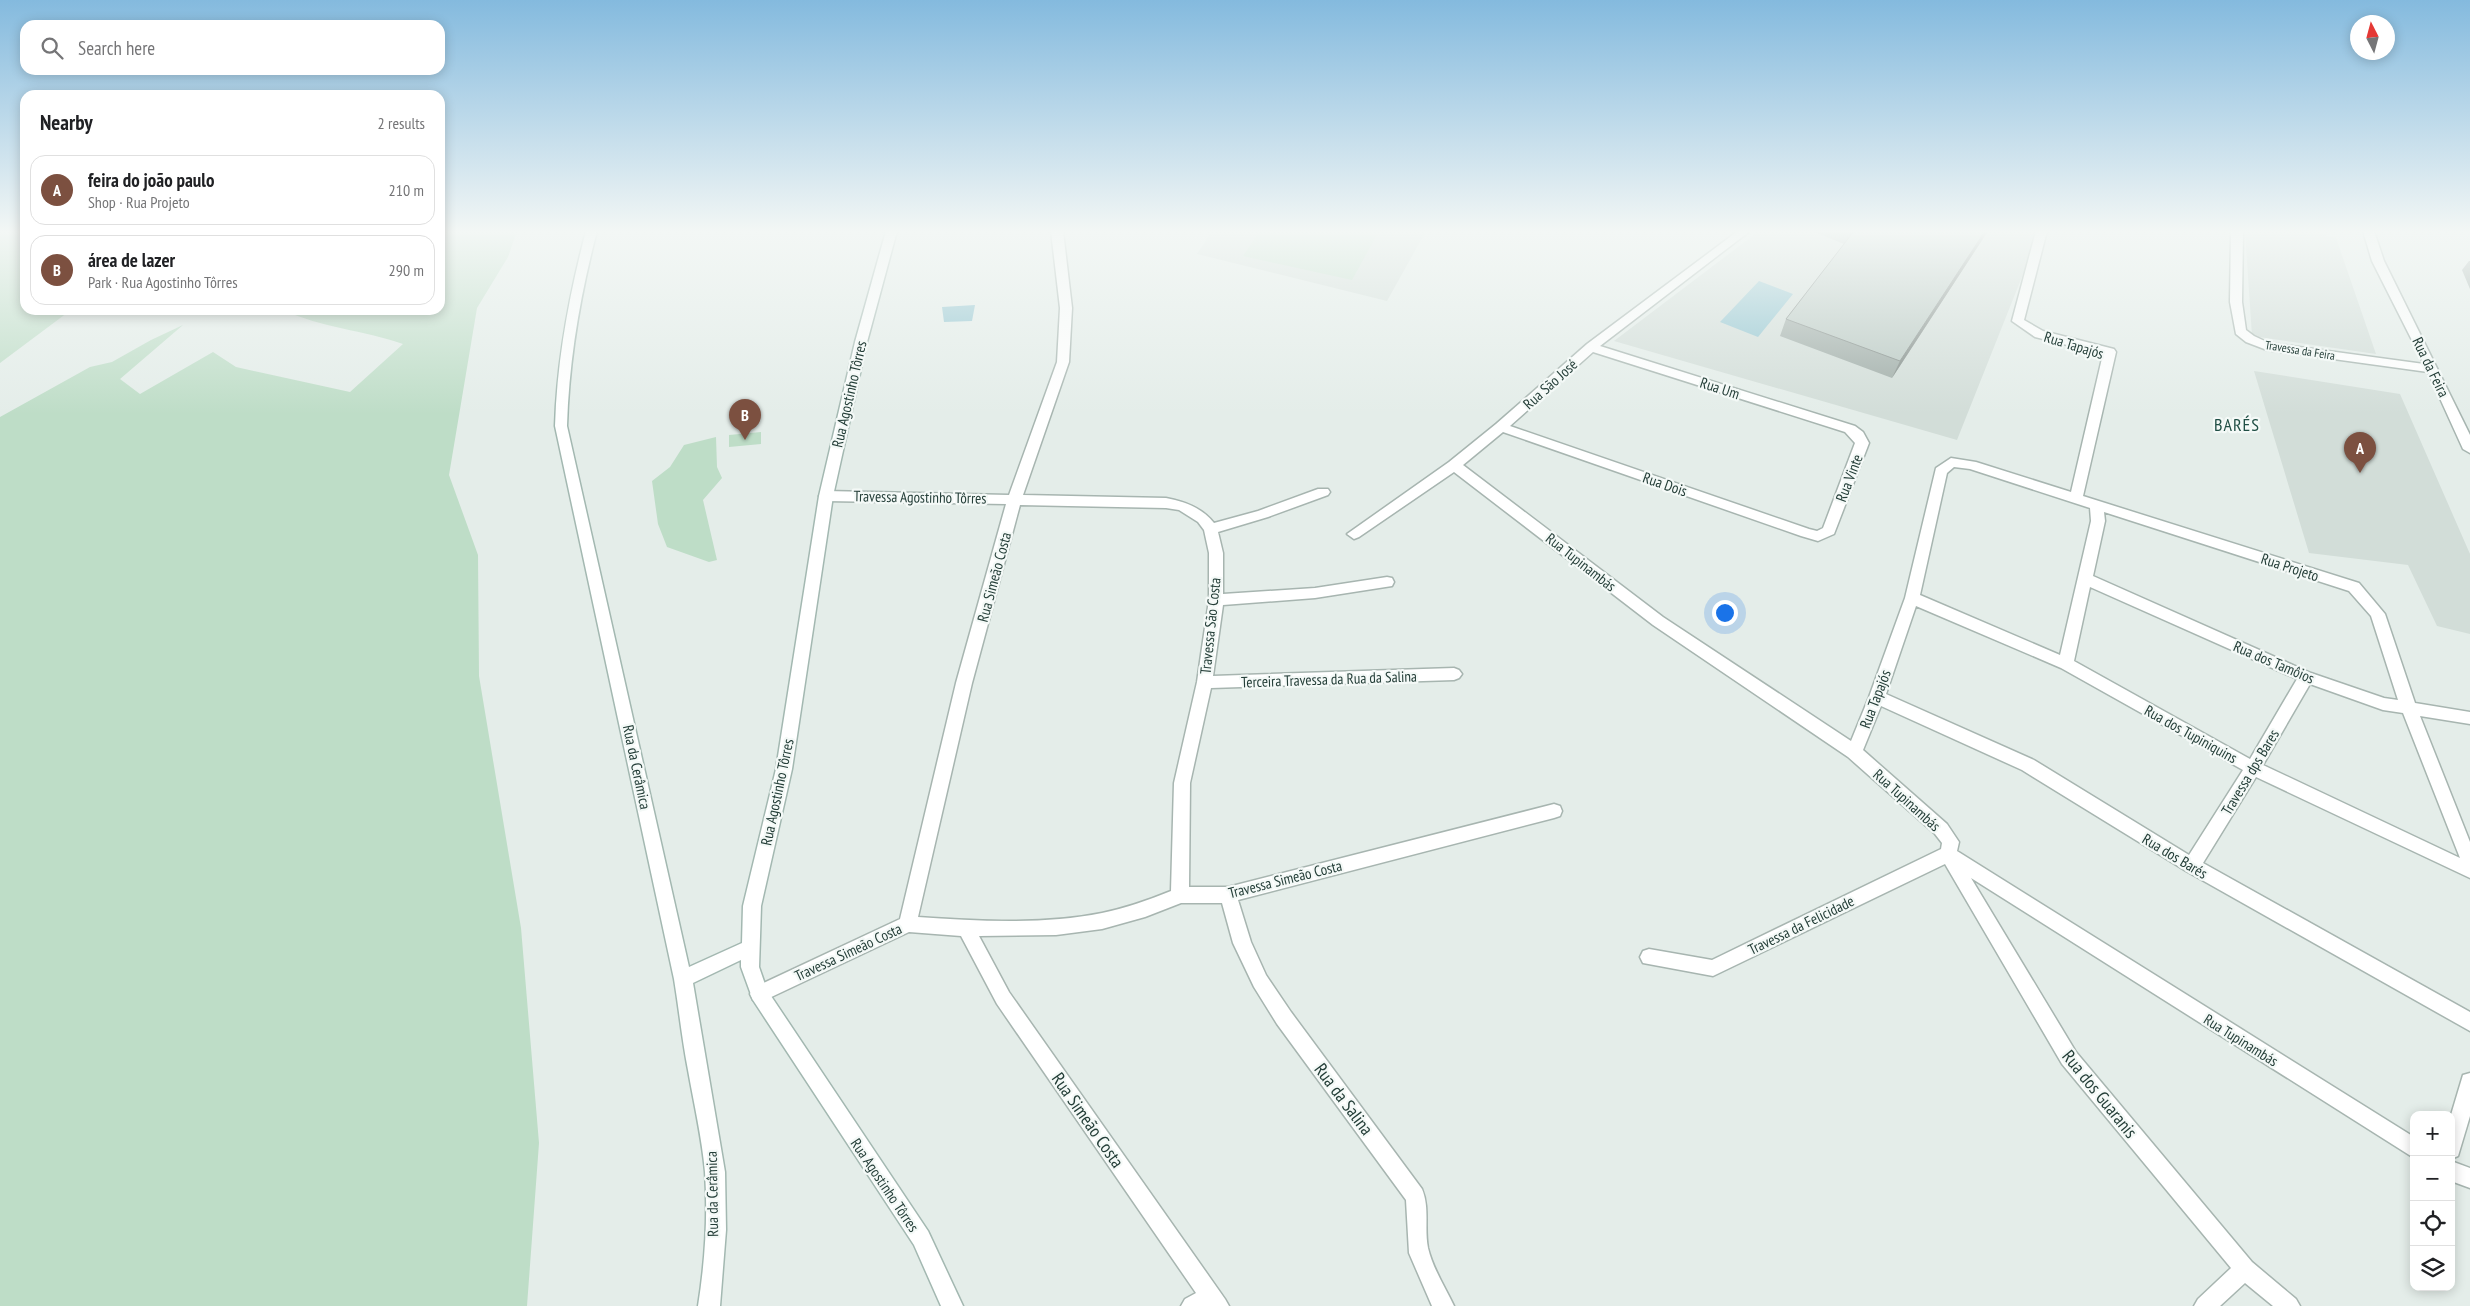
<!DOCTYPE html>
<html lang="en">
<head>
<meta charset="utf-8">
<style>
	:root { --surface:#fff; --page:#f6f6f6; --text:#202124; --muted:#757577; --line:#e0e0e0; --accent:#7c5040 }
	body { margin:0; font-family:"PT Sans Narrow",sans-serif; background:var(--page); color:var(--text) }
	.controls { position:absolute; right:15px; bottom:15px; display:grid; overflow:hidden; border-radius:10px; box-shadow:0 2px 12px #0003 }
	.controls button { width:45px; height:45px; display:grid; place-items:center; padding:0; border:0; border-bottom:1px solid var(--line); background:var(--surface); color:var(--text); font:25px sans-serif }
	.compass { position:absolute; left:2350px; top:15px; width:45px; height:45px; border-radius:50%; background:var(--surface); box-shadow:0 2px 12px #0003; rotate:354deg }
	.you { position:absolute; left:1724px; top:612px; width:18px; height:18px; margin:-12px; border:4px solid #fff; border-radius:50%; background:#1a73e8; box-shadow:0 0 0 8px #1a73e833 }
	.badge { display:grid; place-items:center; width:32px; height:32px; border-radius:50%; background:var(--accent); color:#fff; font-size:16px; font-weight:700 }
	.pin { position:absolute; translate:-50% -41px; filter:drop-shadow(0 1px 2px #0008) }
	.pin::after { content:''; position:absolute; top:26px; width:18px; height:15px; background:inherit; clip-path:polygon(0 0,100% 0,50% 100%) }
	.list { margin:0; padding:0; list-style:none }
	h2 { display:flex; justify-content:space-between; align-items:center; height:65px; margin:0; padding:0 20px; font-size:21px }
	h2 small { font-size:16px; font-weight:400; color:var(--muted) }
	.list li { display:grid; grid-template-columns:32px 1fr auto; gap:15px; align-items:center; box-sizing:border-box; height:70px; margin:0 10px 10px; padding:0 10px; border:1px solid var(--line); border-radius:15px }
	.list b { display:block; font-size:19px; white-space:nowrap }
	.list p { margin:0; font-size:16px; white-space:nowrap; color:var(--muted) }
	.list em { font-size:16px; font-style:normal; color:var(--muted) }
	.icon { flex:none; width:28px; height:28px; fill:none; stroke:currentColor; stroke-width:2; stroke-linecap:round; stroke-linejoin:round }
	.map { position:relative; flex:none; width:2470px; height:1306px; overflow:hidden }
	.search { position:absolute; background:var(--surface); box-shadow:0 2px 12px #0003; left:20px; top:20px; width:425px; height:55px; display:flex; align-items:center; gap:12px; box-sizing:border-box; padding:0 18px; border-radius:15px; color:var(--muted); font-size:19px }
	.panel { position:absolute; background:var(--surface); box-shadow:0 2px 12px #0003; left:20px; top:90px; width:425px; height:225px; border-radius:15px }
	.map>svg:first-child { display:block }
	.built { fill:#d2ddd8 }
	.green { fill:#beddc7 }
	.water { fill:#8ec3cf }
	.lines { fill:none; stroke-linecap:round; stroke-linejoin:round }
	.street-casing { stroke:#a7b5b0; stroke-width:3 }
	.secondary-casing { stroke:#a3b8b1; stroke-width:3 }
	.street { fill:#fff; fill-rule:evenodd }
	.secondary { fill:#fff; fill-rule:evenodd }
	.wall { fill:#9faca7 }
	.shaded-wall { fill:#828c88 }
	.building { fill:#b9c8c2; stroke:#828c88 }
	.labels { text-anchor:middle; dominant-baseline:central; stroke-width:4.5; stroke-linejoin:round; paint-order:stroke }
	.far-street-label { font-size:12px; fill:#243e38; stroke:#f4f9f7 }
	.street-label { font-size:15px; fill:#243e38; stroke:#f4f9f7 }
	.quarter-label { font-size:18px; letter-spacing:1px; fill:#204f45; stroke:#f4f9f7 }
	.near-street-label { font-size:18px; fill:#243e38; stroke:#f4f9f7 }
</style>
</head>
<body>
<div class="map">
<svg width="2470" height="1306" viewBox="0 0 2470 1306">
	<rect width="100%" height="100%" fill="#e4ede9"/>
	<path class="built" d="M1212,231H1426L1387,301L1197,254Z
		M1759,231H2037L2035,244L1957,440L1614,341Z
		M2245,231H2308L2336,238L2376,354L2252,336Z
		M2254,371L2400,394L2470,554V634L2437,626L2408,565L2309,553Z"/>
	<path class="green" d="M0,231H25V310H71L0,363Z
		M440,231H517L508,257L477,308L449,475L478,555L479,676L521,928L539,1143L527,1306H0V417L90,367L112,362L151,340L183,325L120,379L140,394L213,352L236,367L350,392L403,344C363,330 322,328 283,310H440Z
		M1260,231H1379L1352,280L1243,256Z
		M761,432V444L729,447V435Z
		M716,437L717,467L722,478L703,500L717,560L709,562L667,547L658,524L652,481L670,467L684,445Z"/>
	<path class="water" d="M1759,281L1793,294L1758,337L1720,322Z
		M975,305L972,321L944,322L942,307Z"/>
	<g class="lines">
		<defs>
			<path id="street" d="M1051,231H1063L1072,308L1069,362L1023,495L1166,498C1185,502 1201,507 1214,523L1258,511L1318,489H1328L1330,492L1328,495L1268,517L1218,532L1223,553V594L1315,588L1387,577L1392,578L1394,582L1392,586L1315,598L1223,605L1213,676L1454,668L1459,670L1462,674L1459,678L1454,680L1211,688L1190,783L1189,887H1228L1554,804L1560,806L1562,811L1560,816L1554,818L1238,900L1251,942L1266,975L1291,1012L1422,1189C1430,1208 1424,1228 1428,1248C1433,1269 1445,1287 1454,1306H1432L1409,1253L1406,1200L1277,1024L1254,987L1233,943L1222,903H1181L1145,917L1102,929L1056,935L979,936L1009,992L1225,1299L1229,1306H1181L1185,1299L1196,1293L997,1004L961,936L909,932L765,1000L759,1002L753,1000L750,994L753,988L900,919L956,683L1006,504L826,501L819,496L826,491L1009,495L1057,362L1060,308ZM1020,505L1166,508L1179,510L1198,522L1204,530L1209,553V600L1197,682L1174,783L1171,891C1149,900 1126,908 1102,913C1043,925 978,921 918,917L972,683Z
				M1738,231H1750L1600,346L1855,426L1863,432L1869,443L1834,534L1818,541L1801,536L1503,432L1463,465L1663,617L1851,741L1869,697L1905,598L1936,468L1951,458L1976,462L2071,492L2103,354L2035,337L2012,321L2036,231H2047L2024,320L2043,331L2114,349L2116,352L2083,496L2359,583L2385,614L2415,703L2470,712V724L2420,716L2470,842V878L2256,777L2203,863L2470,1012V1031L2186,871L2022,770L1881,706L1863,750L1947,824L1959,842L1957,851L2414,1137V1158L1971,878L2076,1052L2252,1262L2296,1299L2300,1306H2273L2245,1283L2220,1306H2194L2198,1299L2231,1268L2062,1064L1945,864L1713,976L1643,963L1640,957L1643,951L1649,949L1712,960L1941,849L1942,843L1935,834L1848,757L1653,625L1454,472L1359,537L1354,539L1347,534L1449,462L1496,424L1587,344ZM1593,352L1845,432L1855,443L1823,528L1817,531L1809,529L1510,426ZM1954,467L1970,469L2090,508L2091,521L2060,655L1920,595L1947,473ZM2104,512L2349,591L2371,616L2398,700L2384,698L2311,673L2093,576L2105,521ZM2090,587L2297,679L2250,759L2074,661ZM1916,606L2061,668L2243,770L2189,855L2034,760L1886,694ZM2310,684L2383,710L2403,713L2460,858L2263,765Z
				M2231,231H2243L2242,302L2246,330L2254,336L2269,343L2424,364L2372,261L2363,231H2374L2384,261L2470,435V453L2463,449L2428,372L2267,350L2246,342L2236,334L2230,302Z
				M2470,1073V1116L2458,1156L2451,1159V1115L2463,1075Z
				M2451,1161L2470,1168V1188L2451,1181Z"/>
			<path id="secondary" d="M586,231H597C580,296 569,359 567,426L689,967L742,943L743,906L776,769L819,496L855,342L886,231H897L867,342L833,496L792,769L761,906L759,967L767,990L928,1231L963,1306H941L914,1245L753,1000L741,967V960L693,983L725,1172L726,1230L720,1306H698C705,1262 708,1217 705,1172C702,1138 694,1104 688,1070C682,1040 679,1009 674,979L555,426C557,359 569,296 586,231Z"/>
		</defs>
		<use href="#street" class="street-casing"/>
		<use href="#secondary" class="secondary-casing"/>
		<use href="#street" class="street"/>
		<use href="#secondary" class="secondary"/>
	</g>
	<path class="wall" d="M1812,231H1988L1892,378L1780,336L1786,319L1844,244Z
		M2469,261H2470V289L2462,270Z"/>
	<path class="shaded-wall" d="M1985,231H1988L1892,378L1900,361Z"/>
	<path class="building" d="M1854,231H1985L1900,361L1786,319Z"/>
	<linearGradient id="sky" x2="0" y2="1"><stop stop-color="#84bade"/><stop offset="0.56" stop-color="#f3f7f5"/><stop offset="1" stop-color="#f3f7f5" stop-opacity="0"/></linearGradient>
	<rect width="2470" height="414" fill="url(#sky)"/>
	<g class="labels">
		<g class="far-street-label">
			<text transform="translate(2300 350) rotate(9)">Travessa da Feira</text>
		</g>
		<g class="street-label">
			<text transform="translate(2074 345) rotate(17)">Rua Tapajós</text>
			<text transform="translate(2431 367) rotate(64)">Rua da Feira</text>
			<text transform="translate(1550 384) rotate(-42)">Rua São José</text>
			<text transform="translate(1720 388) rotate(18)">Rua Um</text>
			<text transform="translate(849 394) rotate(-77)">Rua Agostinho Tôrres</text>
			<text transform="translate(1849 478) rotate(-69)">Rua Vinte</text>
			<text transform="translate(1665 484) rotate(19)">Rua Dois</text>
			<text transform="translate(920 497) rotate(1)">Travessa Agostinho Tôrres</text>
			<text transform="translate(1581 562) rotate(38)">Rua Tupinambás</text>
			<text transform="translate(2290 567) rotate(18)">Rua Projeto</text>
			<text transform="translate(994 577) rotate(-75)">Rua Simeão Costa</text>
			<text transform="translate(1210 626) rotate(-84)">Travessa São Costa</text>
			<text transform="translate(2274 662) rotate(23)">Rua dos Tamôios</text>
			<text transform="translate(1329 679) rotate(-2)">Terceira Travessa da Rua da Salina</text>
			<text transform="translate(1875 699) rotate(-69)">Rua Tapajós</text>
			<text transform="translate(2191 734) rotate(29)">Rua dos Tupiniquins</text>
			<text transform="translate(637 767) rotate(78)">Rua da Cerâmica</text>
			<text transform="translate(2250 772) rotate(-59)">Travessa dps Bares</text>
			<text transform="translate(777 792) rotate(-78)">Rua Agostinho Tôrres</text>
			<text transform="translate(1907 800) rotate(42)">Rua Tupinambás</text>
			<text transform="translate(2175 856) rotate(31)">Rua dos Barés</text>
			<text transform="translate(1285 879) rotate(-14)">Travessa Simeão Costa</text>
			<text transform="translate(1801 925) rotate(-26)">Travessa da Felicidade</text>
			<text transform="translate(848 952) rotate(-25)">Travessa Simeão Costa</text>
			<text transform="translate(2241 1040) rotate(32)">Rua Tupinambás</text>
			<text transform="translate(885 1185) rotate(56)">Rua Agostinho Tôrres</text>
			<text transform="translate(712 1194) rotate(-91)">Rua da Cerâmica</text>
		</g>
		<g class="quarter-label">
			<text x="2237" y="424">BARÉS</text>
		</g>
		<g class="near-street-label">
			<text transform="translate(2100 1094) rotate(51)">Rua dos Guaranis</text>
			<text transform="translate(1344 1099) rotate(53)">Rua da Salina</text>
			<text transform="translate(1088 1120) rotate(55)">Rua Simeão Costa</text>
		</g>
	</g>
</svg>
<div class="controls">
<button>+</button>
<button>−</button>
<button><svg class="icon" aria-label="locate" viewBox="0 0 24 24"><circle cx="12" cy="12" r="6"/><path d="M12 2v4M12 18v4M2 12h4M18 12h4"/></svg></button>
<button><svg class="icon" aria-label="layers" viewBox="0 0 24 24"><path d="M12 4l9 5-9 5-9-5zM3 14l9 5 9-5"/></svg></button>
</div>
<svg class="compass" viewBox="-18 -18 36 36"><path d="M0-13l5 13h-10z" fill="#e53935"/><path d="M0 13l5-13h-10z" fill="#757577"/></svg>
<div class="you"></div>
<div class="pin badge" style="left:2360px;top:473px">A</div>
<div class="pin badge" style="left:745px;top:440px">B</div>
<div class="search"><svg class="icon" aria-label="search" viewBox="0 0 24 24"><circle cx="10" cy="10" r="6"/><path d="M15 15l6 6"/></svg>Search here</div>
<section class="panel">
<h2>Nearby<small>2 results</small></h2>
<ul class="list">
<li><span class="badge">A</span><div><b>feira do joão paulo</b><p>Shop · Rua Projeto</p></div><em>210 m</em></li>
<li><span class="badge">B</span><div><b>área de lazer</b><p>Park · Rua Agostinho Tôrres</p></div><em>290 m</em></li>
</ul>
</section>
</div>
</body>
</html>
